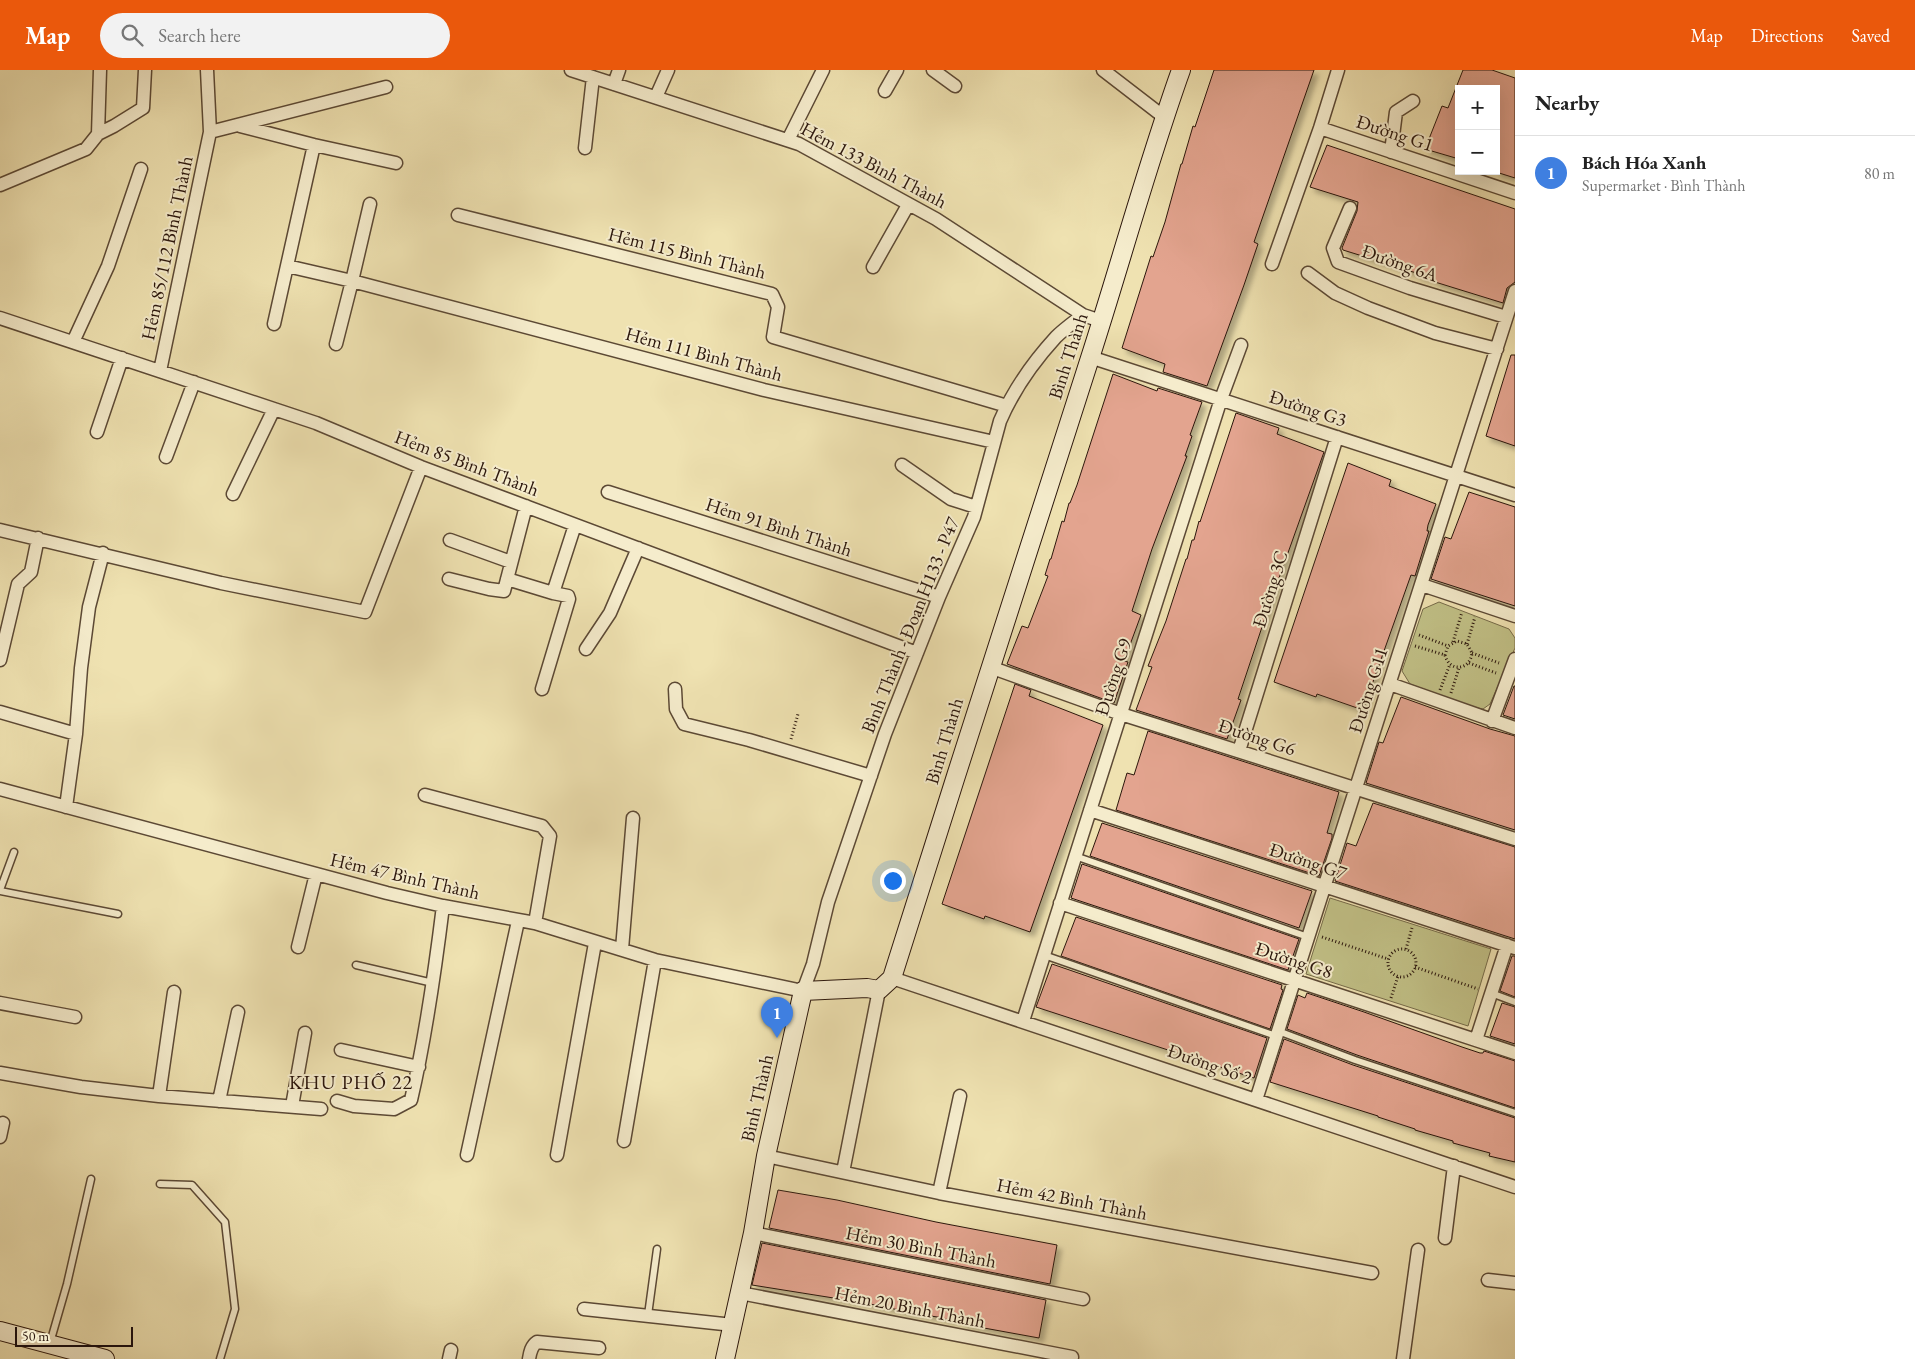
<!DOCTYPE html>
<html lang="en">
<head>
<meta charset="utf-8">
<style>
	:root { --surface:#fff; --page:#f2f2f2; --text:#222; --muted:#767676; --line:#e0e0e0; --accent:#ea580c }
	body { margin:0; font-family:"EB Garamond",serif; background:var(--page); color:var(--text) }
	.controls { position:absolute; right:15px; top:15px; display:grid; overflow:hidden; border-radius:0px; box-shadow:0 5px 20px #0002 }
	.controls button { width:45px; height:45px; display:grid; place-items:center; padding:0; border:0; border-bottom:1px solid var(--line); background:var(--surface); color:var(--text); font:25px sans-serif }
	.scale { position:absolute; left:15px; bottom:12px; width:118px; box-sizing:border-box; padding-left:5px; border:2px solid #2b160c; border-top:0; font-size:14px; line-height:18px; white-space:nowrap; color:#2b160c; -webkit-text-stroke:4px #f5eccc; paint-order:stroke }
	.you { position:absolute; left:892px; top:810px; width:18px; height:18px; margin:-12px; border:4px solid #fff; border-radius:50%; background:#1a73e8; box-shadow:0 0 0 8px #1a73e833 }
	.badge { display:grid; place-items:center; width:32px; height:32px; border-radius:50%; background:var(--accent); color:#fff; font-size:16px; font-weight:700 }
	.pin { position:absolute; translate:-50% -41px; filter:drop-shadow(0 1px 2px #0008) }
	.pin::after { content:''; position:absolute; top:26px; width:18px; height:15px; background:inherit; clip-path:polygon(0 0,100% 0,50% 100%) }
	.list { margin:0; padding:0; list-style:none }
	h2 { display:flex; justify-content:space-between; align-items:center; height:65px; margin:0; padding:0 20px; font-size:21px }
	h2 small { font-size:16px; font-weight:400; color:var(--muted) }
	.list li { display:grid; grid-template-columns:32px 1fr auto; gap:15px; align-items:center; box-sizing:border-box; height:75px; padding:0 20px; border-top:1px solid var(--line) }
	.list b { display:block; font-size:19px; white-space:nowrap }
	.list p { margin:0; font-size:16px; white-space:nowrap; color:var(--muted) }
	.list em { font-size:16px; font-style:normal; color:var(--muted) }
	.icon { flex:none; width:28px; height:28px; fill:none; stroke:currentColor; stroke-width:2; stroke-linecap:round; stroke-linejoin:round }
	.map { position:relative; flex:none; width:1515px; height:1289px; overflow:hidden }
	header { display:flex; align-items:center; gap:30px; box-sizing:border-box; height:70px; padding:0 25px; background:var(--accent); color:#fff }
	header strong { font-size:24px }
	nav { display:flex; gap:28px; margin-inline-start:auto; font-size:18px }
	.search { width:350px; height:45px; background:var(--page); display:flex; align-items:center; gap:12px; box-sizing:border-box; padding:0 18px; border-radius:28px; color:var(--muted); font-size:19px }
	main { display:flex }
	aside { flex:1; background:var(--surface) }
	.map>svg:first-child { display:block }
	.green { fill:#c1c086; stroke:#766b49 }
	.building { fill:#e3a48f; stroke:#2b160c; filter:url(#shadow) }
	.lines { fill:none; stroke-linecap:round; stroke-linejoin:round }
	.lane-casing { stroke:#5c4935; stroke-width:9 }
	.street-casing { stroke:#5c4935; stroke-width:15 }
	.secondary-casing { stroke:#2b160c; stroke-width:20 }
	.path { stroke:#2b160c; stroke-width:3; stroke-dasharray:1 2.5; stroke-linecap:butt }
	.lane { stroke:#f5eccc; stroke-width:6 }
	.street { stroke:#f5eccc; stroke-width:12 }
	.secondary { stroke:#f5eccc; stroke-width:18 }
	.labels { text-anchor:middle; dominant-baseline:central; stroke-width:4; stroke-linejoin:round; paint-order:stroke }
	.street-label { font-size:19px; fill:#2b160c; stroke:#f5eccc }
	.neighbourhood-label { font-size:20px; letter-spacing:1px; fill:#2b160c; stroke:#f5eccc }
</style>
</head>
<body>
<header>
<strong>Map</strong>
<div class="search"><svg class="icon" aria-label="search" viewBox="0 0 24 24"><circle cx="10" cy="10" r="6"/><path d="M15 15l6 6"/></svg>Search here</div>
<nav><a>Map</a><a>Directions</a><a>Saved</a></nav>
</header>
<main>
<div class="map">
<svg width="1515" height="1289" viewBox="0 0 1515 1289">
	<defs>
		<filter id="shadow"><feDropShadow dx="4.5" dy="4.5" stdDeviation="2.5" flood-color="#0004"/></filter>
	</defs>
	<rect width="100%" height="100%" fill="#efe2b1"/>
	<filter id="stains"><feTurbulence type="fractalNoise" baseFrequency=".004" numOctaves="4"/><feColorMatrix values="0 0 0 0 .2 0 0 0 0 .09 0 0 0 0 .02 0 0 0 .5 -.17"/></filter>
	<radialGradient id="worn" r=".72"><stop offset=".6" stop-color="#630" stop-opacity="0"/><stop offset="1" stop-color="#630" stop-opacity=".3"/></radialGradient>
	<path class="green" d="M1439,532L1509,559L1515,568V578L1490,634L1483,639L1472,637L1410,614L1402,601L1423,539Z
		M1330,828L1491,879L1468,956L1306,904Z"/>
	<path class="building" d="M1214,0H1314L1254,172L1258,174L1244,215L1207,316L1163,302L1165,294L1122,278L1151,186L1153,187L1165,152L1181,94H1182L1193,56L1195,57Z
		M1463,0H1492L1515,8V108L1496,102V19H1459V89L1425,79L1442,36L1448,38Z
		M1327,75L1515,139V212L1507,218L1503,233L1435,212V210L1416,205L1417,203L1398,198V197L1343,180L1342,178L1357,141L1358,132L1310,117Z
		M1511,285H1515V376L1486,366Z
		M1113,304L1157,321L1158,318L1202,332L1190,365L1192,366L1185,386H1187L1152,479L1132,541L1141,545L1124,591L1128,592L1114,633L1007,594L1022,556L1028,558L1048,506L1045,505L1050,489H1051L1062,451L1064,452L1069,433H1070L1077,415Z
		M1236,343L1279,358L1277,364L1324,382L1269,536L1238,629L1241,630L1227,669L1136,640L1152,597L1148,596L1166,551L1186,489H1187L1192,470H1194L1199,451L1200,452Z
		M1348,393L1391,410L1389,416L1436,434L1428,455L1427,461H1429L1415,506L1411,505L1363,640L1317,624L1316,627L1274,612Z
		M1469,422L1515,437V536L1431,509L1445,467L1451,469Z
		M1015,614L1031,620L1029,626L1103,655L1030,862L985,846L984,849L942,834Z
		M1514,616H1515V649L1503,645Z
		M1401,627L1490,659L1515,666V760L1366,713L1379,672L1383,673Z
		M1148,661L1339,722L1327,763L1332,764V768L1319,806L1116,740L1127,703L1134,705Z
		M1373,733L1515,777V869L1335,811L1347,773L1356,776Z
		M1102,753L1312,821L1299,858L1090,786Z
		M1082,794L1299,869L1288,900L1071,828Z
		M1076,847L1282,915L1281,919L1283,920L1270,959L1061,886Z
		M1512,886H1515V927L1500,921Z
		M1052,894L1267,968L1254,1008L1036,937Z
		M1307,923L1364,942L1462,977L1480,983H1483L1484,981L1515,991V1038L1357,985L1287,959L1298,925L1305,928Z
		M1502,933L1515,937V974L1490,966Z
		M1284,969L1353,995L1515,1048V1092L1489,1086L1490,1083L1453,1073V1071L1415,1060V1059L1378,1047V1046L1270,1012Z
		M778,1120L837,1130L936,1152L1057,1175L1050,1214L769,1158Z
		M762,1173L1046,1230L1039,1268L962,1254V1251L943,1249L944,1248L904,1242V1241L865,1233L752,1215Z"/>
	<g class="lines">
		<defs>
			<path id="lane" d="M1075,786L1308,867
				M0,820L14,782
				M0,821L118,844
				M1044,885L1276,966
				M356,895L433,913
				M1491,923L1515,932
				M1278,961L1355,990L1515,1043
				M160,1114L192,1115L225,1152L235,1239L220,1289
				M648,1245L657,1179
				M50,1273L67,1214L91,1109"/>
			<path id="street" d="M207,0L210,62
				M571,0L799,74L936,149L1083,245
				M933,0L955,16
				M1103,0L1164,47
				M614,14L619,0
				M885,21L897,0
				M656,27L668,0
				M240,56L314,75L396,93
				M1320,58L1515,123
				M98,64L114,56L143,38L145,0
				M788,70L823,0
				M585,78L593,7
				M1391,82L1396,42L1413,31
				M0,115L86,79L98,64L100,0
				M1350,138L1333,178L1338,192L1410,218L1506,247
				M458,145L772,224L778,237L773,267L1007,336
				M1272,194L1320,58L1338,0
				M287,196L352,211L370,134
				M873,197L908,135
				M1308,203L1335,223L1368,238L1435,263L1497,279
				M0,248L316,353L421,397L917,583
				M274,254L314,75
				M73,272L108,196L141,99
				M336,274L352,211L764,320L994,372
				M1090,287L1515,425
				M160,301L210,62L386,17
				M97,362L122,288
				M166,387L194,312
				M902,395L951,429L976,437
				M608,422L939,527
				M233,424L274,339
				M0,460L221,513L365,542L421,397
				M450,470L511,492
				M449,509L489,519L504,521L526,436
				M507,509L553,523
				M1422,515L1515,546
				M586,579L610,543L638,478
				M0,590L18,514L31,502L38,468
				M990,597L1121,644L1515,769
				M1390,614L1515,658
				M542,619L569,529L568,526L553,523L575,455
				M675,619L676,639L684,654L749,670L871,706
				M0,642L76,664
				M1492,651L1515,589
				M1239,681L1337,367
				M0,719L387,823L443,836L535,853L655,890L803,921L813,894L828,832L885,664L939,527L974,447L1000,351C1013,321 1034,291 1056,267C1064,259 1074,252 1083,245L1101,251
				M425,725L542,756L550,766L535,853
				M66,737L76,664L81,598L89,537L103,483
				M1090,740L1515,878
				M1060,833L1515,983
				M298,877L316,804
				M622,879L633,748
				M892,908L1515,1117
				M0,933L75,947
				M1023,951L1221,329L1241,275
				M1476,970L1507,875
				M341,980L419,997
				M0,1003L81,1017L159,1026L321,1039
				M159,1026L174,922
				M1256,1030L1515,221
				M219,1031L238,942
				M337,1031L354,1036L394,1039L411,1030C426,966 435,901 443,836
				M292,1036L305,963
				M0,1067L3,1053
				M624,1071L655,890
				M467,1085L518,851
				M557,1085L595,873
				M766,1086L939,1123L1372,1203
				M843,1102L879,920
				M939,1123L960,1026
				M753,1163L1083,1229
				M1445,1168L1454,1096
				M1488,1210L1515,1213
				M740,1223L1072,1287
				M584,1239L733,1255
				M449,1289L451,1280
				M529,1289C530,1283 531,1276 537,1272L599,1278
				M1403,1289L1418,1180"/>
			<path id="secondary" d="M0,1261L105,1289
				M725,1289L753,1163L766,1086L803,921L867,918L879,920L892,908C957,701 1024,494 1090,288C1121,192 1147,95 1181,0"/>
		</defs>
		<use href="#lane" class="lane-casing"/>
		<use href="#street" class="street-casing"/>
		<use href="#secondary" class="secondary-casing"/>
		<path class="path" d="M1419,565L1448,576
			M1453,572L1462,542
			M1467,574L1475,547
			M1415,576L1445,585C1449,602 1470,601 1472,583L1467,574L1457,571L1448,576L1445,585
			M1472,583L1499,593
			M1469,593L1496,603
			M1440,620L1450,594
			M1451,623L1459,598
			M791,669L798,644
			M1322,867L1388,889
			M1406,879L1412,858
			M1388 893a14 14 0 1 1 28 0a14 14 0 1 1-28 0Z
			M1415,897L1478,919
			M1391,928L1398,906"/>
		<use href="#lane" class="lane"/>
		<use href="#street" class="street"/>
		<use href="#secondary" class="secondary"/>
	</g>
	<g class="labels">
		<g class="street-label">
			<text transform="translate(1395 63) rotate(18)">Đường G1</text>
			<text transform="translate(874 95) rotate(28)">Hẻm 133 Bình Thành</text>
			<text transform="translate(167 178) rotate(-78)">Hẻm 85/112 Bình Thành</text>
			<text transform="translate(687 183) rotate(14)">Hẻm 115 Bình Thành</text>
			<text transform="translate(1400 193) rotate(19)">Đường 6A</text>
			<text transform="translate(704 284) rotate(15)">Hẻm 111 Bình Thành</text>
			<text transform="translate(1068 286) rotate(-72)">Bình Thành</text>
			<text transform="translate(1308 338) rotate(18)">Đường G3</text>
			<text transform="translate(467 393) rotate(21)">Hẻm 85 Bình Thành</text>
			<text transform="translate(779 457) rotate(18)">Hẻm 91 Bình Thành</text>
			<text transform="translate(1270 519) rotate(-73)">Đường 3C</text>
			<text transform="translate(910 555) rotate(-68)">Bình Thành - Đoạn H133 - P47</text>
			<text transform="translate(1113 607) rotate(-72)">Đường G9</text>
			<text transform="translate(1368 620) rotate(-72)">Đường G11</text>
			<text transform="translate(1257 667) rotate(18)">Đường G6</text>
			<text transform="translate(944 671) rotate(-73)">Bình Thành</text>
			<text transform="translate(1308 791) rotate(18)">Đường G7</text>
			<text transform="translate(405 806) rotate(13)">Hẻm 47 Bình Thành</text>
			<text transform="translate(1294 890) rotate(18)">Đường G8</text>
			<text transform="translate(1210 994) rotate(19)">Đường Số 2</text>
			<text transform="translate(757 1028) rotate(-77)">Bình Thành</text>
			<text transform="translate(1072 1129) rotate(11)">Hẻm 42 Bình Thành</text>
			<text transform="translate(921 1177) rotate(11)">Hẻm 30 Bình Thành</text>
			<text transform="translate(910 1237) rotate(11)">Hẻm 20 Bình Thành</text>
		</g>
		<g class="neighbourhood-label">
			<text x="351" y="1012">KHU PHỐ 22</text>
		</g>
	</g>
	<rect width="100%" height="100%" filter="url(#stains)"/>
	<rect width="100%" height="100%" fill="url(#worn)"/>
</svg>
<div class="controls">
<button>+</button>
<button>−</button>
</div>
<div class="scale">50 m</div>
<div class="you"></div>
<div class="pin badge" style="left:777px;top:968px;background:#3f7fe0">1</div>
</div>
<aside>
<h2>Nearby<small></small></h2>
<ul class="list">
<li><span class="badge" style="background:#3f7fe0">1</span><div><b>Bách Hóa Xanh</b><p>Supermarket · Bình Thành</p></div><em>80 m</em></li>
</ul>
</aside>
</main>
</body>
</html>
